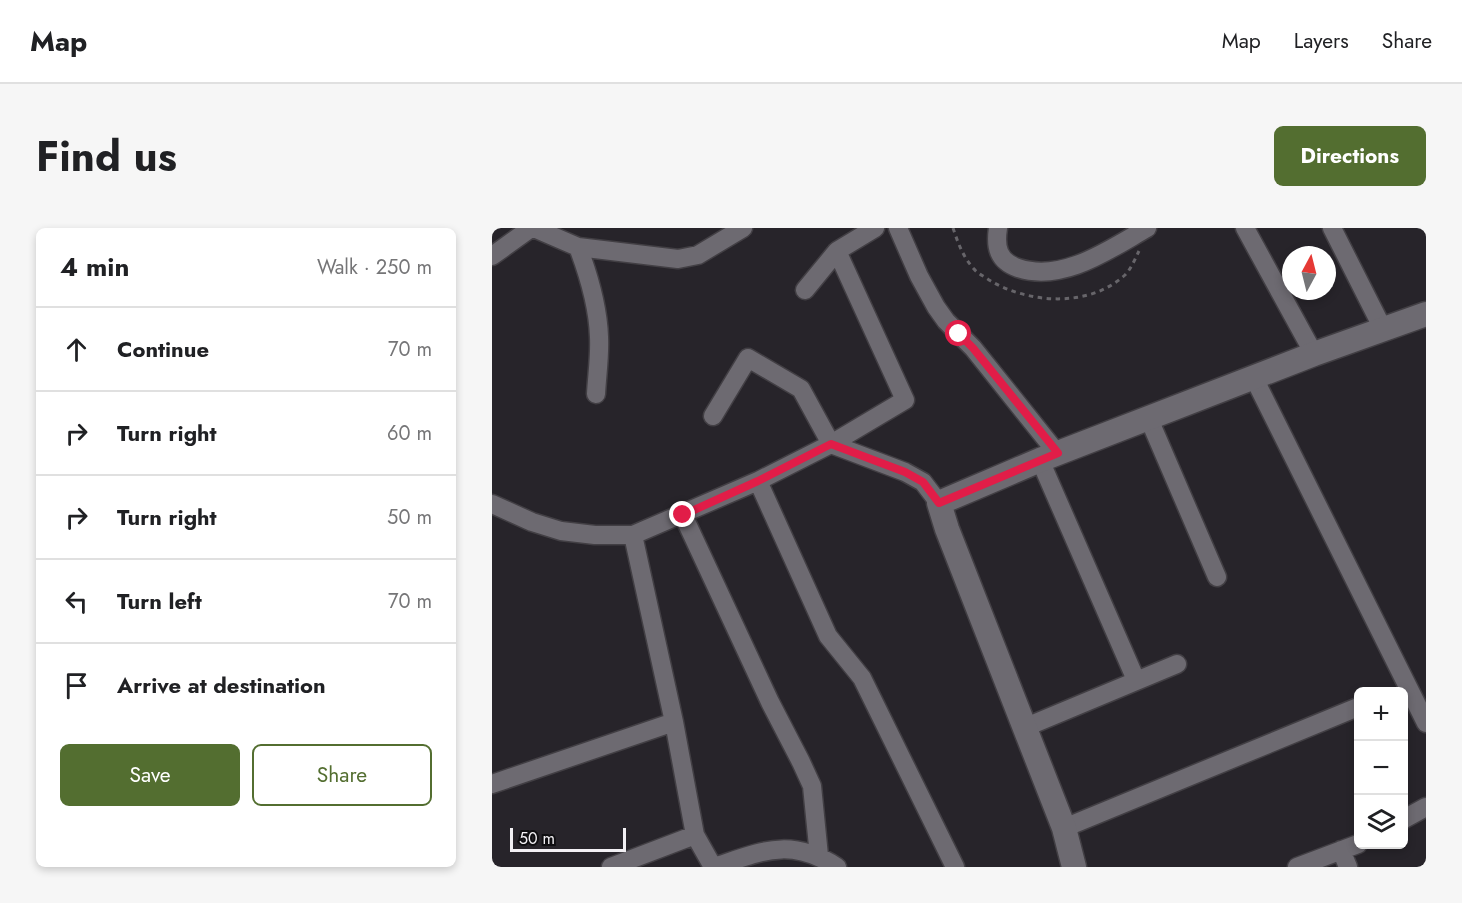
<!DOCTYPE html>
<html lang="en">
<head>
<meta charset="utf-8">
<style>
	:root { --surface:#fff; --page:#f6f6f6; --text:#202124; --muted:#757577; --line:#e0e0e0; --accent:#536e30 }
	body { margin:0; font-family:Jost,sans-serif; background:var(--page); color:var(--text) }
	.controls { position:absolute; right:18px; bottom:18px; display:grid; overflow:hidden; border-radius:9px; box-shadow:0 3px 9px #0003 }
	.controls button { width:54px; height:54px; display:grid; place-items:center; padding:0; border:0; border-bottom:2px solid var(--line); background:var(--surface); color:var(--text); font:30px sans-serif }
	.compass { position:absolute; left:790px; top:18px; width:54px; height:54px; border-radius:50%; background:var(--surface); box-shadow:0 3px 9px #0003; rotate:7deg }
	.scale { position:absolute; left:18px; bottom:15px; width:116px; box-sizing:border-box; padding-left:6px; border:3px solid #f2f0f4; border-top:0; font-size:16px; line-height:21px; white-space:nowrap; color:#f2f0f4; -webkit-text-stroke:4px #0f0e11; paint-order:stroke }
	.stop { position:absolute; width:18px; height:18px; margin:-14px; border:4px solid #e11d48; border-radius:50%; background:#fff }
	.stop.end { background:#e11d48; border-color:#fff; box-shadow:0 2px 6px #0008 }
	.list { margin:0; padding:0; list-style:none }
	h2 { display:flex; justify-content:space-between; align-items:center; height:78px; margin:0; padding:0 24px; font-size:26px }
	h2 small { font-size:20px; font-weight:400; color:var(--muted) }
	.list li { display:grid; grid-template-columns:39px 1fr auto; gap:18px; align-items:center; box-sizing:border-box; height:84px; padding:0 24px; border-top:2px solid var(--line) }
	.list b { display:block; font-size:22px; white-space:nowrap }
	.list em { font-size:20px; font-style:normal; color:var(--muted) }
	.actions { display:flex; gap:12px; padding:18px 24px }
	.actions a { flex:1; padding:14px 0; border:2px solid var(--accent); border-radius:9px; text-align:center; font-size:21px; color:var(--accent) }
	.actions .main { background:var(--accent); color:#fff }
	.icon { flex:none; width:33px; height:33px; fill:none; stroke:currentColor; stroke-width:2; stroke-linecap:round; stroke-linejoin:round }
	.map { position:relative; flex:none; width:934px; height:639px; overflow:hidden; border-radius:9px }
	header { display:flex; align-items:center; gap:36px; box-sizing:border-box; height:84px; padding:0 30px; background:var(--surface); border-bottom:2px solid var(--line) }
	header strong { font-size:28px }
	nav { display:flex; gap:33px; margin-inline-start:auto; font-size:21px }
	.intro { display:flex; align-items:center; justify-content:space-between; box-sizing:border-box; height:144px; padding:0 36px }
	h1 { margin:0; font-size:42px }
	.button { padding:15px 27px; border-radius:9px; background:var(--accent); color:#fff; font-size:21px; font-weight:700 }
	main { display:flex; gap:36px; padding:0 36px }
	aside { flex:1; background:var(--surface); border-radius:9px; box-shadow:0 3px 9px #0003 }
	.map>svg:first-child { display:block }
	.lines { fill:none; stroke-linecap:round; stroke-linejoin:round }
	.street-casing { stroke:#423f44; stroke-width:21 }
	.secondary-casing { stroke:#423f44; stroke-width:27 }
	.path { stroke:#67656a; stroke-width:3; stroke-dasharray:4.5 4.5; stroke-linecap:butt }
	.street { stroke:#6d6a71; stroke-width:18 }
	.secondary { stroke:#6d6a71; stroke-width:24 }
	.route { stroke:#e11d48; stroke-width:8 }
</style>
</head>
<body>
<header>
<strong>Map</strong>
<nav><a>Map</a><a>Layers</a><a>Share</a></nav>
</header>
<div class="intro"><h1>Find us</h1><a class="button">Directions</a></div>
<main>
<aside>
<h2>4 min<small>Walk · 250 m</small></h2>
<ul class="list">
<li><svg class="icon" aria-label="ahead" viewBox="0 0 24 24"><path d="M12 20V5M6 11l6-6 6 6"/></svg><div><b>Continue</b></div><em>70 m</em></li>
<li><svg class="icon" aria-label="right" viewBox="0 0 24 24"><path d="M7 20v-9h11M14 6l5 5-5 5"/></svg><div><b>Turn right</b></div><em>60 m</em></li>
<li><svg class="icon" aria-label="right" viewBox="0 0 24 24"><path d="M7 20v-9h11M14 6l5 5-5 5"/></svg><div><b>Turn right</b></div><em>50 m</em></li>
<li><svg class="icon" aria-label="left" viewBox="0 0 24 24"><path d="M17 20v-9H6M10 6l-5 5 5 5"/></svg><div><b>Turn left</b></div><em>70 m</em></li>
<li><svg class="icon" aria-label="arrive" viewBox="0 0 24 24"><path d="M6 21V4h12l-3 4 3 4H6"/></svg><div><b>Arrive at destination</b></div></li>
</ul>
<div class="actions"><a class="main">Save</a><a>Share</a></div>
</aside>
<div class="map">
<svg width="934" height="639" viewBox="0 0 934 639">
	<rect width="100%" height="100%" fill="#27242a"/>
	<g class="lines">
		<defs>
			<path id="street" d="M42,0L86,19L186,31L206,27L251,0
				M406,0L427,48L444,79L454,93L481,120L565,225
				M506,0C503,19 506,33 526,40C571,55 618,21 655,0
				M753,0L822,126
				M840,0L892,103
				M86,19C97,48 106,78 107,109C108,128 105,147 104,166
				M0,28L39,0
				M313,62L345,23
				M762,150L934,495
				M221,188L256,130L309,161L339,216L413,172L345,23L383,0
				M657,191L725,349
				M548,232L644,452
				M266,253L336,408L370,450L463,639
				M0,276L40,294L69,303L103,307H141L266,253L339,216L413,244L431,254L447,275
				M191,287L278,474L309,534L320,558L327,628
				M141,307L182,494L203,607L221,639
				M534,499L685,436
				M0,556L182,494
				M912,591L934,579
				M572,600L866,479
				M849,622L856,639
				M119,639L203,607
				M222,639C271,623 298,609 345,639
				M805,639L866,616"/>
			<path id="secondary" d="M582,639L572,600L455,301L447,275L548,232L822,126L934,86"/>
		</defs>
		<use href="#street" class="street-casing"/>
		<use href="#secondary" class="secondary-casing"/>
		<path class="path" d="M461,0C466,15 471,29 482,41C486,46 492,48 497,52C537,76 597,80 633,47C639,41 643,31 647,23"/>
		<use href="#street" class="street"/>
		<use href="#secondary" class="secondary"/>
	</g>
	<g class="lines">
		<path class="route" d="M191,287L266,253L339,216L413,244L431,254L447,275L566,225L481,120L467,106"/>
	</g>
</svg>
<div class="controls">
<button>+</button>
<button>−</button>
<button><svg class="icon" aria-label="layers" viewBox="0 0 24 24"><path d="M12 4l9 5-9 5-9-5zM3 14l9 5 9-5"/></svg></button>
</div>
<svg class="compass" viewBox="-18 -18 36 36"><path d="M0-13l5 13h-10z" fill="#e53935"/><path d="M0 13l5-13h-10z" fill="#757577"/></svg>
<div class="scale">50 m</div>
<div class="stop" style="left:467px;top:106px"></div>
<div class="stop end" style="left:191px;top:287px"></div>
</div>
</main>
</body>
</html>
